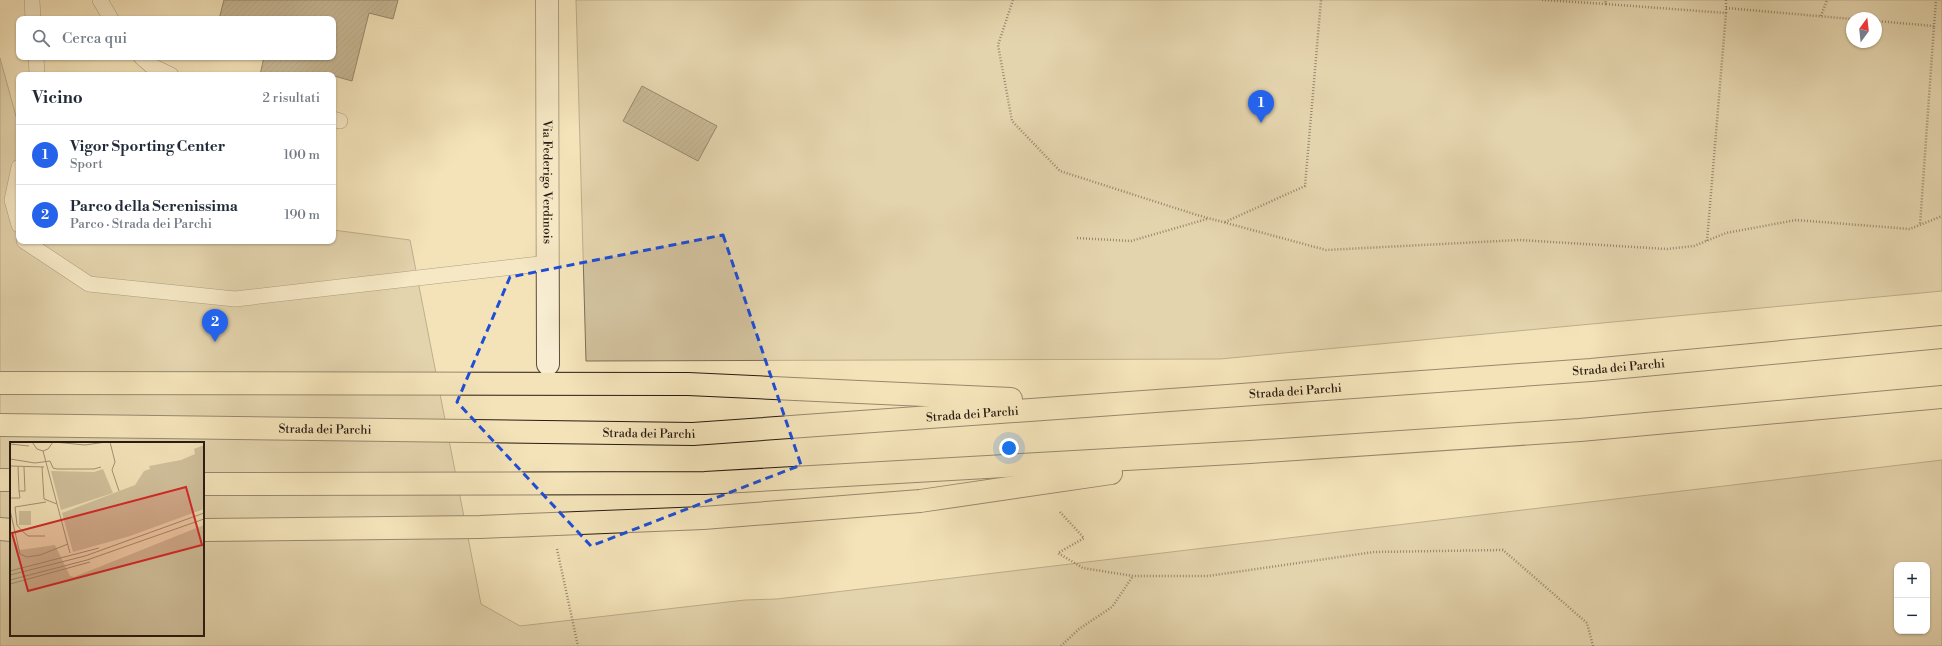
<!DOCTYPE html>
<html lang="it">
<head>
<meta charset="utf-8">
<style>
	:root { --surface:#fff; --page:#f2f2f3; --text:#1f2937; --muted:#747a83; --line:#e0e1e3; --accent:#2563eb }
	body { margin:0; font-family:"Libre Bodoni",serif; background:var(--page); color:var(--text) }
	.controls { position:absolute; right:12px; bottom:12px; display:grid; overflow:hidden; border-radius:8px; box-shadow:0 1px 3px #0004 }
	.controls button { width:36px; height:36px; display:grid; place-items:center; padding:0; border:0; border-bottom:1px solid var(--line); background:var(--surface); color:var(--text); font:20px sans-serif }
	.compass { position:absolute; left:1846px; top:12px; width:36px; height:36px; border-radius:50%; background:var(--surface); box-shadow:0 1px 3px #0004; rotate:15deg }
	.you { position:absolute; left:1009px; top:448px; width:14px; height:14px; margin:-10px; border:3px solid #fff; border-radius:50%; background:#1a73e8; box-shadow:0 0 0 6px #1a73e833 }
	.badge { display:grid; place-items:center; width:26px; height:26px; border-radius:50%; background:var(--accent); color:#fff; font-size:13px; font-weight:700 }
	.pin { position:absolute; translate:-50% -33px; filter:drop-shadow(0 1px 2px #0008) }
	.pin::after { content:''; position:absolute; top:21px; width:14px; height:12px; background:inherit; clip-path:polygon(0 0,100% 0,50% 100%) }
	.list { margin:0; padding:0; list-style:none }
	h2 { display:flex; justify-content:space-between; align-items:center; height:52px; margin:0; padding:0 16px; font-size:17px }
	h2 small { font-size:13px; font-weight:400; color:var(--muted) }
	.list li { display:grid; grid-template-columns:26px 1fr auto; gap:12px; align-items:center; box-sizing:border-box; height:60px; padding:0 16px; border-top:1px solid var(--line) }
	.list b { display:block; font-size:15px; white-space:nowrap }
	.list p { margin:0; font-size:13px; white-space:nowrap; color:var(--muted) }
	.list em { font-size:13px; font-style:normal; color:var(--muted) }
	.icon { flex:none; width:22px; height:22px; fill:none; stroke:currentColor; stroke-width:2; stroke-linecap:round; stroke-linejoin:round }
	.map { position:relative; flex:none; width:1942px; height:646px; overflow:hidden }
	.search { position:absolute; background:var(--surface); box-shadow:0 1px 3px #0004; left:16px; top:16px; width:320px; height:44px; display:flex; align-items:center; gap:10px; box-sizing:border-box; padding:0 14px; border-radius:8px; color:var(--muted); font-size:15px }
	.panel { position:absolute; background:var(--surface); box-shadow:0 1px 3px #0004; left:16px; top:72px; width:320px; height:172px; border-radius:8px }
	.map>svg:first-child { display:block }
	.park { fill:#d1c19d; stroke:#7c6e58; fill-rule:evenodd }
	.building { fill:url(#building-hatch); stroke:#261a12 }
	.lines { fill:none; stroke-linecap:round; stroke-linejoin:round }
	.lane-casing { stroke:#5a4c3c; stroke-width:16 }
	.street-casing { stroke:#5a4c3c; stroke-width:24 }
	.highway-casing { stroke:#261a12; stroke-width:24 }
	.path { stroke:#261a12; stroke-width:2.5; stroke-dasharray:1 2; stroke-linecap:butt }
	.lane { stroke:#f8edd2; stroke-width:15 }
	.street { stroke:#f8edd2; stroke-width:22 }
	.highway { stroke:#f4e3b9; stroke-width:22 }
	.marked { fill:none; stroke:#1d4ed8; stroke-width:3; stroke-dasharray:8 5; stroke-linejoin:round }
	.labels { text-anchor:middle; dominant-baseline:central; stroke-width:3.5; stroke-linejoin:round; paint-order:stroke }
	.street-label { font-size:12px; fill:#261a12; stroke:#f8edd2 }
	.inset-road { fill:none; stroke:#a29376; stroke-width:1 }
	.view { fill:#d62828; fill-opacity:0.15; stroke:#d62828; stroke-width:2 }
	.inset-edge { fill:none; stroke:#261a12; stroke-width:2 }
</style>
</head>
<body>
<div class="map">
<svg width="1942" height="646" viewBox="0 0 1942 646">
	<defs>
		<pattern id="building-hatch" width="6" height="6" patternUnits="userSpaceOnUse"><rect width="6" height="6" fill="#918369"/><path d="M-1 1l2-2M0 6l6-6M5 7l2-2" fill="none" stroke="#766a55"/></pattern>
	</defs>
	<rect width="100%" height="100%" fill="#f4e3b9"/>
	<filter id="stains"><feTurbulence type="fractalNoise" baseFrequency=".005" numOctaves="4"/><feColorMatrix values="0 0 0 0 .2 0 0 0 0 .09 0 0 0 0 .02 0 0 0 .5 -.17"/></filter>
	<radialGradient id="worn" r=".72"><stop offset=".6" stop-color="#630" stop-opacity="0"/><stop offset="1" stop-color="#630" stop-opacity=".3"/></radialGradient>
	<path class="park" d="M576,0H1942V291L1220,359L586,361ZM1852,18H1876V42H1852Z
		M0,58L19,127V241H333V230L410,240L481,604L520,626L745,600L777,599L1942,460V646H0ZM11,443H203V635H11ZM1897,565H1927V631H1897Z"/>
	<path class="building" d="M224,0H398L393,19L369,13L352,81L327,74L260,75L264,57H333V19H219Z
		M642,86L717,126L698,161L623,121Z"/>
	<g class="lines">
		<defs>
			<path id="lane" d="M32,0L33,19
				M100,0L111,19
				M36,57L37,75
				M141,57L150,65L171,75
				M333,119L340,121
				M19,167L12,200L19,225
				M24,241L89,284L235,299L548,263"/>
			<g id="street">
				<path id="s1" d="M547,0L548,364"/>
			</g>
			<g id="highway">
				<path d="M0,383L688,384L1011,399"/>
				<path id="s2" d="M0,425L693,434L1591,370L1942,337"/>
				<path d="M0,480H11"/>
				<path d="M203,484L705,483L1250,452L1580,430L1942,397"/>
				<path d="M0,529L11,530"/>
				<path d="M203,530L480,527L703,518L920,501L1111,473"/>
			</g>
		</defs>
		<use href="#lane" class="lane-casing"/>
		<use href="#street" class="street-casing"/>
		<use href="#highway" class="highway-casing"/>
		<path class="path" d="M1013,0L998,45L1012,121L1060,171L1197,215L1326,250L1519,240L1667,249L1694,246L1726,233L1796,220L1910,229L1942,216
			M1542,0L1606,4L1605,0
			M1606,4L1726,13L1707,241
			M1726,8L1852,19
			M1726,13V0
			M1821,16L1827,0
			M1876,21L1934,26L1920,225
			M1934,27L1936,0
			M1225,222L1305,186L1321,0
			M1077,238L1131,241L1207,219
			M1060,512L1084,538L1058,553L1083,568L1133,576H1208L1374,552L1503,550L1587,623L1593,646
			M557,549L578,646
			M1061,646L1079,629L1112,607L1133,576"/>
		<use href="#lane" class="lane"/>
		<use href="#street" class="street"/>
		<use href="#highway" class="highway"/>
	</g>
	<path d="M0 0H1942V646H0ZM723,235L801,465L591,546L457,402L510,277Z" fill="#f4e3b9" fill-opacity=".55" fill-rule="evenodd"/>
	<path class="marked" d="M723,235L801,465L591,546L457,402L510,277Z"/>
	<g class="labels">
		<g class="street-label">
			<text stroke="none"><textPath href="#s1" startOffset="182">Via Federigo Verdinois</textPath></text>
			<text stroke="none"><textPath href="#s2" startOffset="1621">Strada dei Parchi</textPath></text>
			<text stroke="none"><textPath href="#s2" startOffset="1297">Strada dei Parchi</textPath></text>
			<text stroke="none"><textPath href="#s2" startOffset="973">Strada dei Parchi</textPath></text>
			<text stroke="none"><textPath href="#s2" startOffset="325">Strada dei Parchi</textPath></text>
			<text stroke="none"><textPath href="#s2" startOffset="649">Strada dei Parchi</textPath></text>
		</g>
	</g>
	<g transform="translate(10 442)">
		<rect width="194" height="194" fill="#f4e3b9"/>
		<path d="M194,3V67L120,94L63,110L52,71L125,43L134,29L140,27L139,24L171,18L185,12L184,7ZM93,27L103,51L51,68L41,29L84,30ZM9,69H21V83H9ZM194,83V194H0V91L10,108L45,103L60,134L64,135Z" fill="#d1c19d"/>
		<path class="inset-road" d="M22,0L27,7L33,9L38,7L43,0M44,0L75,3L96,0M100,0L105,20L102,28L109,49M0,2L19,4M33,9L60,111M0,17L25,21L40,19L43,26L47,27H84L91,25M0,24L34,25M8,24L9,49M32,25L34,57L47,62M0,56H10L9,49H15L14,25M0,68L10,112L17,115L30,113L58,102M35,94H18L12,89L7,83L5,65L36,60M0,129L89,106M0,133L75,114L194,71M0,138L77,118L194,77M0,142L80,120"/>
		<path class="view" d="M176,45L192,103L18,149L2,91Z"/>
		<rect width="194" height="194" class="inset-edge"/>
	</g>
	<rect width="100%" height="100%" filter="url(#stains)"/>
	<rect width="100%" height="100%" fill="url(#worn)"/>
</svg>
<div class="controls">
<button>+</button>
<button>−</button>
</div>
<svg class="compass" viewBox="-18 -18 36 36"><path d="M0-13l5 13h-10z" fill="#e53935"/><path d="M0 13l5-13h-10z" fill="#747a83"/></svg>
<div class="you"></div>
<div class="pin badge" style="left:1261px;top:123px">1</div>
<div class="pin badge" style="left:215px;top:342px">2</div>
<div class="search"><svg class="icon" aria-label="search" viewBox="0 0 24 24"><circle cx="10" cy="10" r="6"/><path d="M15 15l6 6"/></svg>Cerca qui</div>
<section class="panel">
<h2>Vicino<small>2 risultati</small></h2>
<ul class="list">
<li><span class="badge">1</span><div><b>Vigor Sporting Center</b><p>Sport</p></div><em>100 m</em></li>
<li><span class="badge">2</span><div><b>Parco della Serenissima</b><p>Parco · Strada dei Parchi</p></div><em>190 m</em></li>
</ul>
</section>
</div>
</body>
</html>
